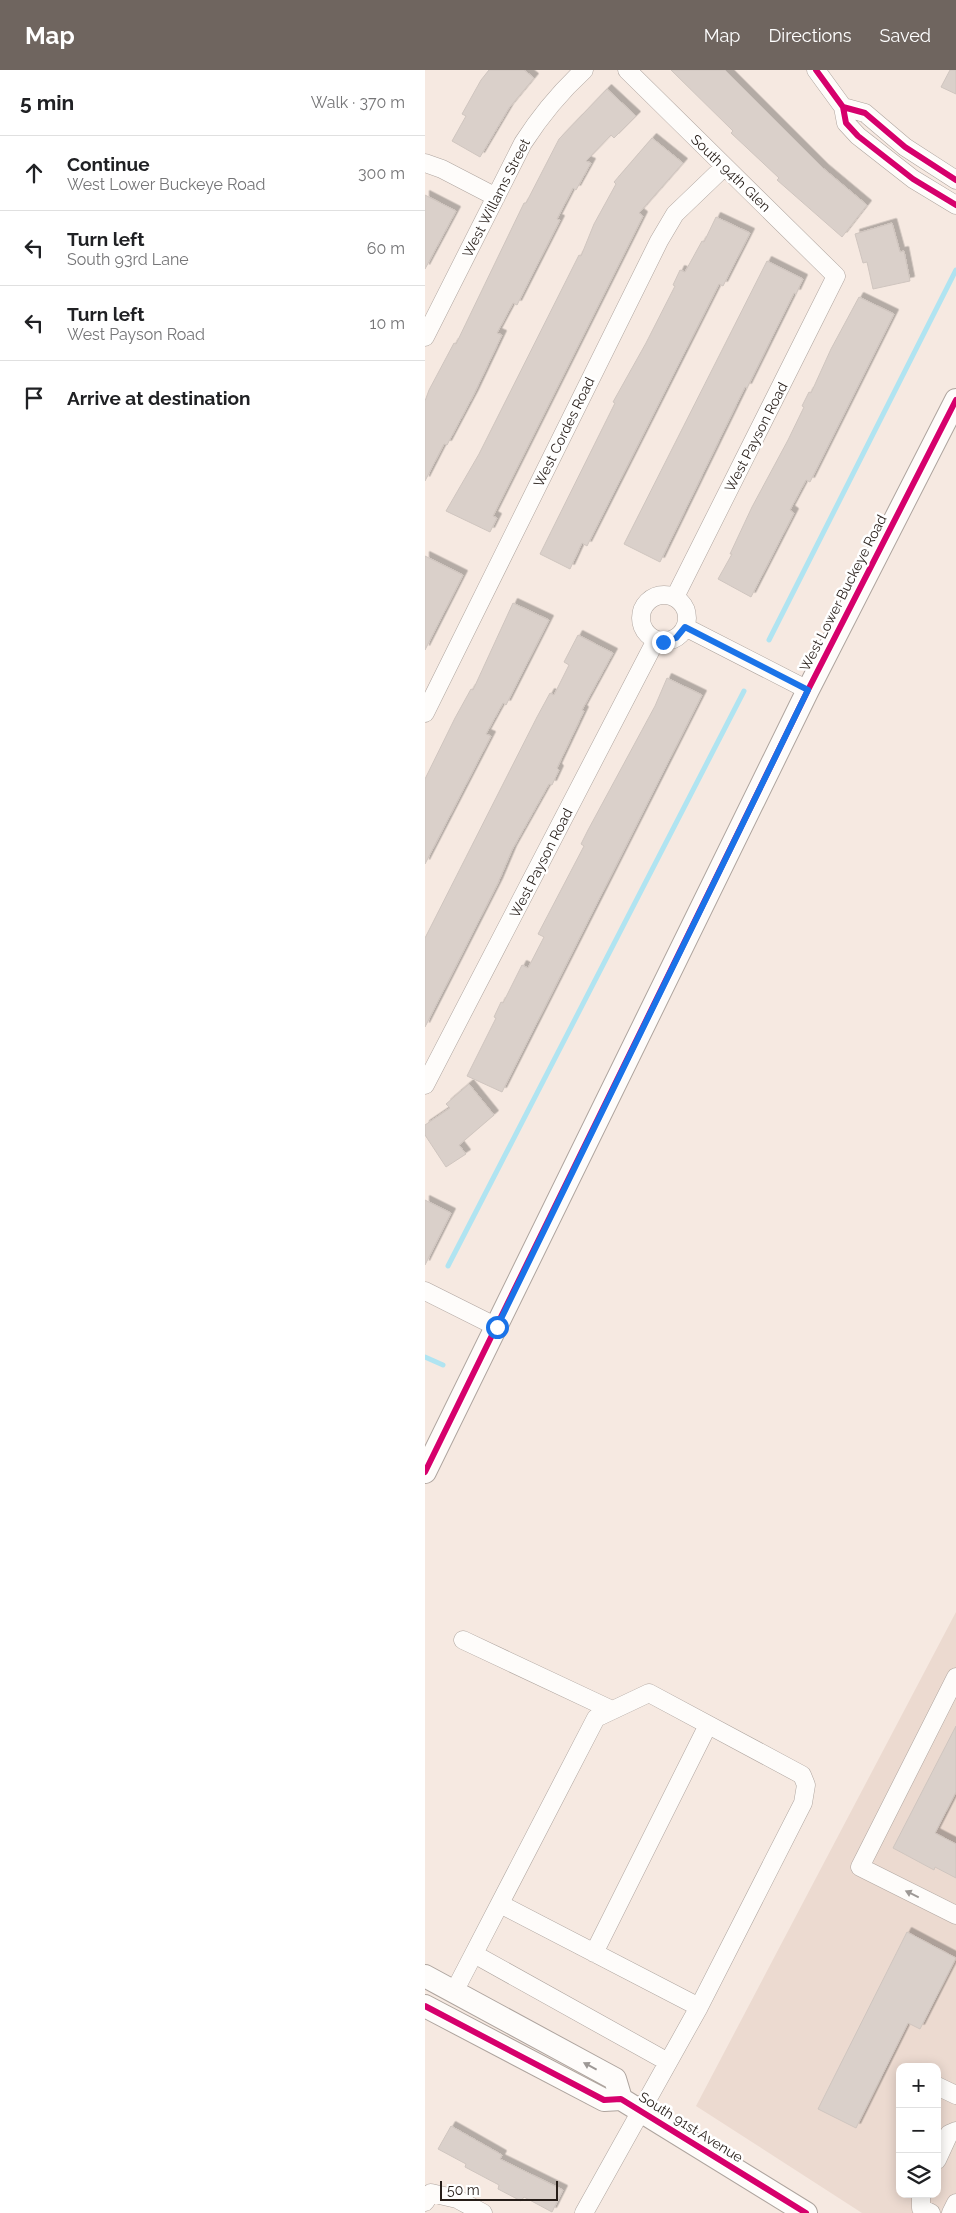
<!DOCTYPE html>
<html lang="en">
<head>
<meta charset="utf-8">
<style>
	:root { --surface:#fff; --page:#f2f2f2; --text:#202124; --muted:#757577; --line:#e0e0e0; --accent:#6f655f }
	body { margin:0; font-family:Raleway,sans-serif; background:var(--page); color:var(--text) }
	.controls { position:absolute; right:15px; bottom:15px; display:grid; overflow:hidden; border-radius:10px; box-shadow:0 2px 12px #0003 }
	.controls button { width:45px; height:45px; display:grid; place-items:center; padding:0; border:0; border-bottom:1px solid var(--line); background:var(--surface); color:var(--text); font:25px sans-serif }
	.scale { position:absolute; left:15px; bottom:12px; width:118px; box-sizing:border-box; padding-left:5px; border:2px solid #271e19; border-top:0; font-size:14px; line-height:18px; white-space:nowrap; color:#271e19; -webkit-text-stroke:4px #fff; paint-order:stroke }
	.stop { position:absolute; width:15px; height:15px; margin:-11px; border:4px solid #1a73e8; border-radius:50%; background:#fff }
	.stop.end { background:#1a73e8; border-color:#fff; box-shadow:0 1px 5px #0008 }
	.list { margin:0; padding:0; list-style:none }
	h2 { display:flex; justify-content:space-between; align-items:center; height:65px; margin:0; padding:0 20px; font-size:21px }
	h2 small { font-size:16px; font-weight:400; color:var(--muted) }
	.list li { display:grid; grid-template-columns:32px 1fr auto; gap:15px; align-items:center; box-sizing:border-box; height:75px; padding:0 20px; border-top:1px solid var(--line) }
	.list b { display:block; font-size:19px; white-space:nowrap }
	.list p { margin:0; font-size:16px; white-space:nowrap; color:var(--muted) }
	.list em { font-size:16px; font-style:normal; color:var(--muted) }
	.icon { flex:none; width:28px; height:28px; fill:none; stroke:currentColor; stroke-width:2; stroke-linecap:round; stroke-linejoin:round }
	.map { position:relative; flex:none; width:531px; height:2143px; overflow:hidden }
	header { display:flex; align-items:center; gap:30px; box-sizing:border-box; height:70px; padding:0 25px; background:var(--accent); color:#fff }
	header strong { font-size:24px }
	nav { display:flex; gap:28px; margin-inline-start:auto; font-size:18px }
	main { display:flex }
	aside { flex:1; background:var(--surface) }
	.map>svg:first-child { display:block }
	.industrial { fill:#ecdad0; fill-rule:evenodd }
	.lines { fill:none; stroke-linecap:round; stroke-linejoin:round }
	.stream { stroke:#b0e4f1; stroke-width:5 }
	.building { fill:#dad0ca; stroke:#cfc5bf; filter:url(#shadow) }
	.minor-casing { stroke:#aea49e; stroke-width:19 }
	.major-casing { stroke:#aea49e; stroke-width:24 }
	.minor { stroke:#fefcfa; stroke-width:18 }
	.major { stroke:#fefcfa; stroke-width:22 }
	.cycleway-casing { stroke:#fff; stroke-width:9 }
	.cycleway { stroke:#d6006c; stroke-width:6 }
	.oneway { fill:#9d9895 }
	.route { stroke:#1a73e8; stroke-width:6 }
	.labels { text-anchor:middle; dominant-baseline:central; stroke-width:5; stroke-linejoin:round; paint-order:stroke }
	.street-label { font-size:14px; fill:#271e19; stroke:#fff }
</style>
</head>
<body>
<header>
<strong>Map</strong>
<nav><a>Map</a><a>Directions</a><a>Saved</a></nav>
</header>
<main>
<aside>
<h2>5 min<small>Walk · 370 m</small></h2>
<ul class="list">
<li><svg class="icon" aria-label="ahead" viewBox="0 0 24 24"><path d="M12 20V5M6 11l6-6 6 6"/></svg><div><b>Continue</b><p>West Lower Buckeye Road</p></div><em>300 m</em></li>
<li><svg class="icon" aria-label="left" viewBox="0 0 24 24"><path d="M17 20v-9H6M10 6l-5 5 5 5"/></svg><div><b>Turn left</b><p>South 93rd Lane</p></div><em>60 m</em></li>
<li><svg class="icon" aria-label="left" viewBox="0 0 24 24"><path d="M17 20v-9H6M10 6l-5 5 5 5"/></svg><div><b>Turn left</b><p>West Payson Road</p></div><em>10 m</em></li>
<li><svg class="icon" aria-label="arrive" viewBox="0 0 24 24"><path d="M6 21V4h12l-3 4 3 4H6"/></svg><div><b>Arrive at destination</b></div></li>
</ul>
</aside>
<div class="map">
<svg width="531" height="2143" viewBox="0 0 531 2143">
	<defs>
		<filter id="shadow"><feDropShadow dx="4.5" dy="-4.5" stdDeviation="0" flood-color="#0004"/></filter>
	</defs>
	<rect width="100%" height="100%" fill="#f6e9e1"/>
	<path class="industrial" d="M531,1542V2143H437L271,2036ZM475,1997H512V2124H475Z"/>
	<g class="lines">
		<path class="stream" d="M344,570L531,200
			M23,1196L319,621
			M0,1287L18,1295"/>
	</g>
	<path class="building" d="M64,0H99L109,8L84,38L55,87L27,71L41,46L37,44L56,10Z
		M246,0H300L399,99L442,135L417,167L352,110L354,108L306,63L308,61Z
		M525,0H531V24L516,17Z
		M182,19L211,46L189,68L186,65L161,91L166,93L151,120L148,118L132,149L135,150L92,235L88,233L72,263L77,265L49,324L22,375L19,374L0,411V331L4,320L29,273L31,274L99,133H101L134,69Z
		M227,68L258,93L214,143L218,146L68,446L72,448L65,462L21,441L54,384L154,185L156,186L169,154L191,114L189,112Z
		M0,125L31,141L0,199Z
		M291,147L325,163L298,216L294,214L162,476L157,473L145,499L115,484L190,333L188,332L221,273L250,216L248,215L255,200L260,202L277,171L279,172Z
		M467,153L475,182L479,181L485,211L448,219L442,192L438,193L430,164Z
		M342,191L378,209L371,224L369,223L322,318L320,317L235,492L199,474Z
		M434,227L469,244L385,412L381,410L365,440L369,443L326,527L293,509L307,484H305L327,437L363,370L379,337L377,336L384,322L386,323L406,279Z
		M0,486L38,505L0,580Z
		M88,533L124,550L81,635L78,633L61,664L66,666L0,794V709L30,648L46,619L48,620Z
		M153,565L188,583L157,640L159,641L132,698L134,700L127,715L124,714L87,780L73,813L0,957V868L112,647L125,623L129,625L144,595L139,592Z
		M242,608L277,625L77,1022L42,1006L71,948L69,947L76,932L78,933L97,895L103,898L119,867L113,864L159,776L156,774L163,760L230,636Z
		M44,1014L69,1045L34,1075L41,1084L21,1097L0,1065V1055L25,1038L21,1034Z
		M0,1130L26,1143L0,1195Z
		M531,1656V1722L510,1763L531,1774V1808L510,1797L509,1800L468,1778Z
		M482,1862L531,1888L495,1959L483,1953L431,2058L393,2039Z
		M26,2056L77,2085L75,2089L138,2120L127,2142L99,2127L96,2131L73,2119L74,2115L40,2097L41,2094L13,2079Z"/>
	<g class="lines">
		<defs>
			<path id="minor" d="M202,0L411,206L250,527
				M391,0L418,37L421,53L433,66L488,109L531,135
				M418,37L440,43L480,77L531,110
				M0,93L17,99L71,127
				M0,267L98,73C116,45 135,22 159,0
				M216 548a23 23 0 1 1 46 0a23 23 0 1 1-46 0Z
				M260,557L383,620
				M0,643L234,171L250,144L299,97
				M0,1015L231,570
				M0,1221L72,1257
				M38,1570L187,1640
				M531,1607L435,1797L531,1845
				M75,1834L274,1937
				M169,1883L283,1655
				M49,1884L243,1992
				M29,1922L171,1648L224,1623L377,1705L381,1715L378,1733L274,1937L159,2143
				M512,2016L531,2025
				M512,2090L524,2064L531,2061
				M496,2124V2138L506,2143
				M0,2132L6,2123L32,2129L58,2143
				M526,2143L531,2133"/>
			<path id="major" d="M0,1402L383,620L531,330
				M0,1906L190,2009L196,2029
				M0,1936L179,2030L196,2029L381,2143"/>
		</defs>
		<use href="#minor" class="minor-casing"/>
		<use href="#major" class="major-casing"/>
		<use href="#minor" class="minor"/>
		<use href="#major" class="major"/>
		<defs>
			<path id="cycleway" d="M391,0L418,37L421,53L433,66L488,109L531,135
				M418,37L440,43L480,77L531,110
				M0,1402L383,620L531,330
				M0,1936L179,2030L196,2029L381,2143"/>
		</defs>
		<use href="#cycleway" class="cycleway-casing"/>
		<use href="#cycleway" class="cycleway"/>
	</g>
	<defs><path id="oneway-solid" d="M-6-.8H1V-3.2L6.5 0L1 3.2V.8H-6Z" transform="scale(1.25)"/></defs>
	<g class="oneway">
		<use href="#oneway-solid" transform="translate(487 1824) rotate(-154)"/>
		<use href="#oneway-solid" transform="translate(165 1996) rotate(-152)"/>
	</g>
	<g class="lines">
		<path class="route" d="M72,1257L383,620L260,557L251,568L238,572"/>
	</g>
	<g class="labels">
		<g class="street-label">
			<text transform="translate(306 103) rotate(44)">South 94th Glen</text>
			<text transform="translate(71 128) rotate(-63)">West Willams Street</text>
			<text transform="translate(139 362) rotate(-64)">West Cordes Road</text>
			<text transform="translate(331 367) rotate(-63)">West Payson Road</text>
			<text transform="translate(418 523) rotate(-63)">West Lower Buckeye Road</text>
			<text transform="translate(116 793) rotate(-63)">West Payson Road</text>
			<text transform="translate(266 2057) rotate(32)">South 91st Avenue</text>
		</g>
	</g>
</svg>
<div class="controls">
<button>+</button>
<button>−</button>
<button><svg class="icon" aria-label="layers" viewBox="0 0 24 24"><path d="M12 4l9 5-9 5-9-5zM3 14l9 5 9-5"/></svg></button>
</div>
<div class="scale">50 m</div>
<div class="stop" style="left:72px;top:1257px"></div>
<div class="stop end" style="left:238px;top:572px"></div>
</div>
</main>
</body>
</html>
